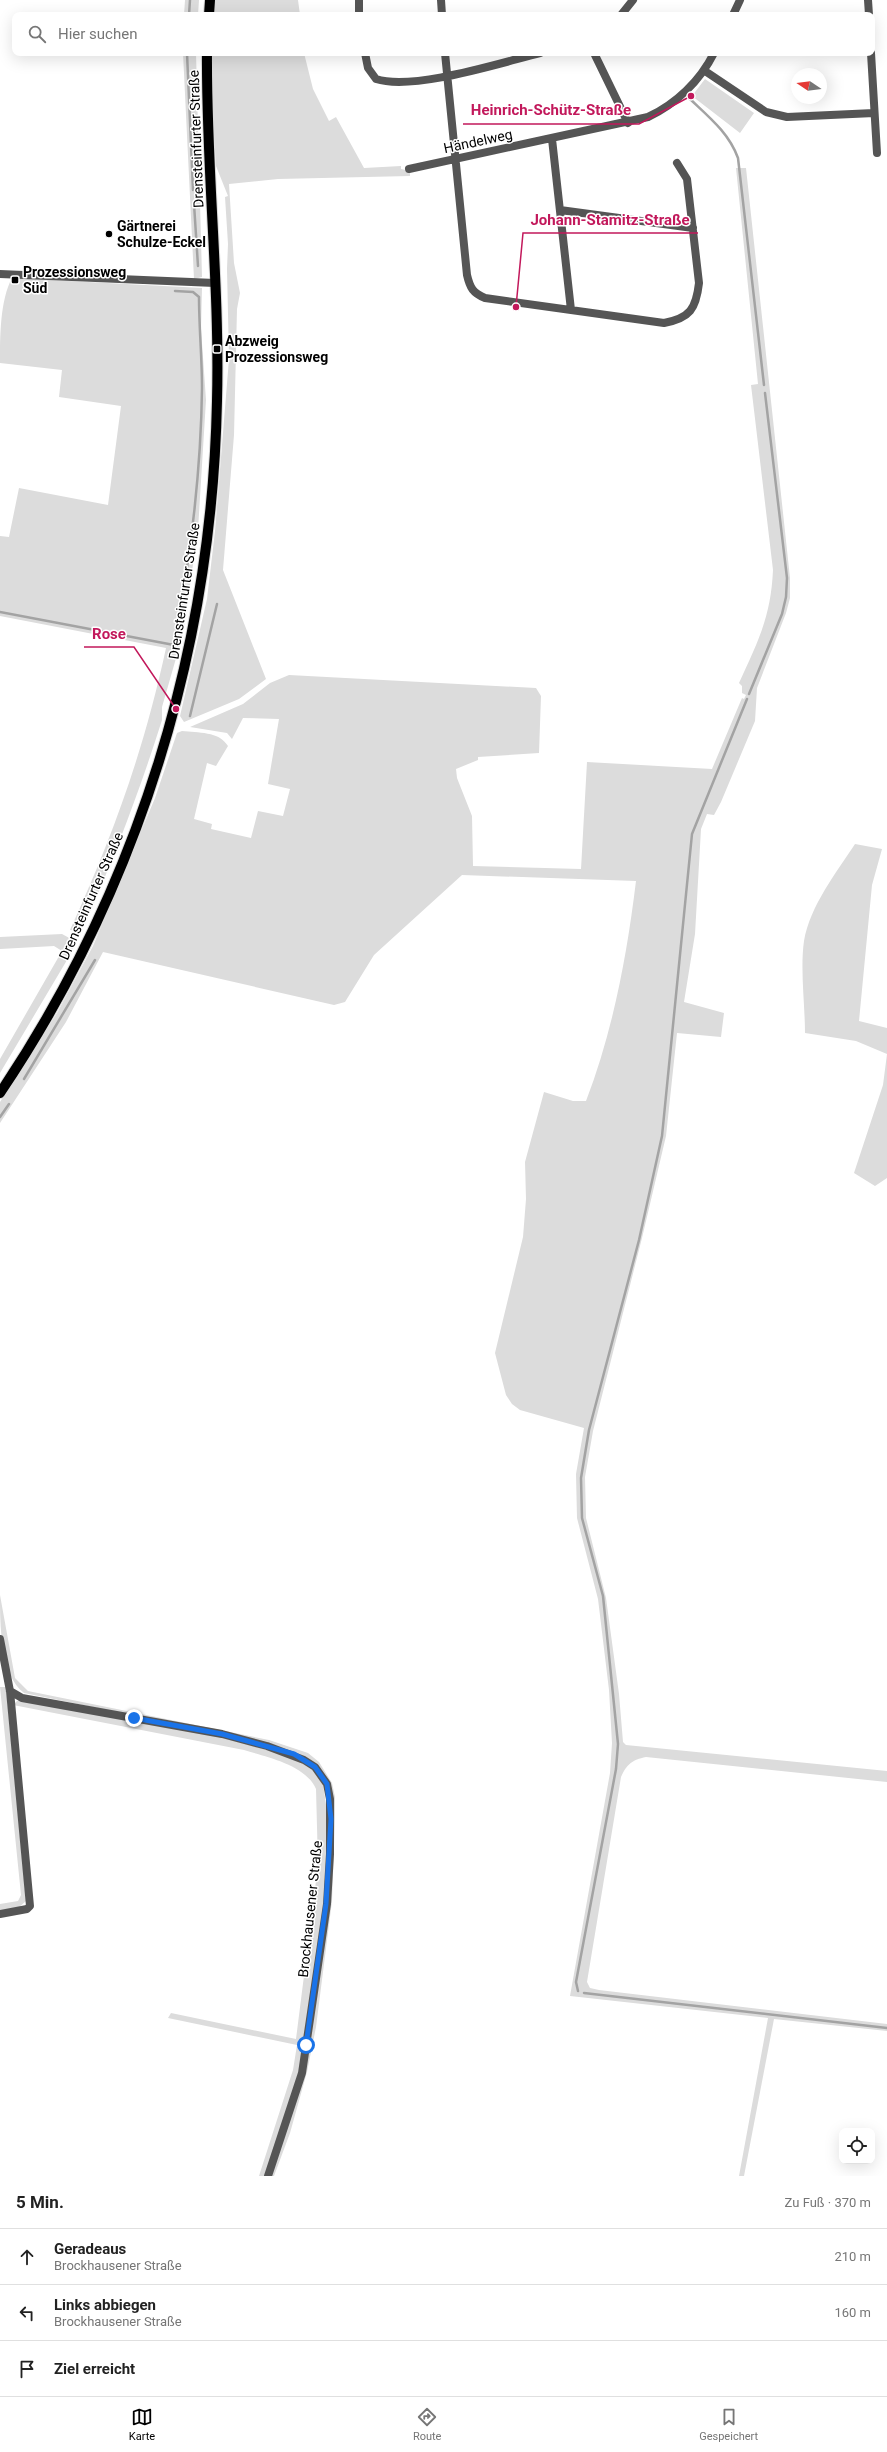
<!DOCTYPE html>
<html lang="de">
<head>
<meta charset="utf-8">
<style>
	:root { --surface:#fff; --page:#f2f2f2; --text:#222; --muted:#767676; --line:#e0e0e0; --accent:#000 }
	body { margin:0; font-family:Roboto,sans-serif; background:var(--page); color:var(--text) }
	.controls { position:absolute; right:12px; bottom:12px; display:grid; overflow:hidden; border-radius:8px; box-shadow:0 4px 16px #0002 }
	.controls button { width:36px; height:36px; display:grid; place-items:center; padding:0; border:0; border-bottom:1px solid var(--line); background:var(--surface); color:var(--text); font:20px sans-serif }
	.compass { position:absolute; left:791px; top:68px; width:36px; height:36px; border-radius:50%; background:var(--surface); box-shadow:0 4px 16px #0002; rotate:283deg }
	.stop { position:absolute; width:12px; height:12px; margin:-9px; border:3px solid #1a73e8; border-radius:50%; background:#fff }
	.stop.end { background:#1a73e8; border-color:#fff; box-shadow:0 1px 4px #0008 }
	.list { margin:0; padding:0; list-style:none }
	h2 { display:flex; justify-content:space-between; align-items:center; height:52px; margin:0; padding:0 16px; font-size:17px }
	h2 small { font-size:13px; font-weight:400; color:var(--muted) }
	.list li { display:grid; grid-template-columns:26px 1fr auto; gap:12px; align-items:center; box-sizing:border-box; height:56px; padding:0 16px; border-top:1px solid var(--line) }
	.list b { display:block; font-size:15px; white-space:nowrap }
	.list p { margin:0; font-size:13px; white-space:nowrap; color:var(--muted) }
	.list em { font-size:13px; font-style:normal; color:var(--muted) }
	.icon { flex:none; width:22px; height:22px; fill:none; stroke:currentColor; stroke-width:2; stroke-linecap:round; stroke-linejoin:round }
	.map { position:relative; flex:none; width:887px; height:2176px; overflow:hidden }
	.search { position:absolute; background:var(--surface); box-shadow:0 4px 16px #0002; left:12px; right:12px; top:12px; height:44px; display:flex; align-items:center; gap:10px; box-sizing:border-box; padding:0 14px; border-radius:8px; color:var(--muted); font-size:15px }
	.sheet { height:220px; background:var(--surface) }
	nav { display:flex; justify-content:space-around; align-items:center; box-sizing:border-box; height:56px; border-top:1px solid var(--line); background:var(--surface); font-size:11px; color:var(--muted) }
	nav a { display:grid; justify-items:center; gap:2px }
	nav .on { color:var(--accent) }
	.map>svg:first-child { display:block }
	.green { fill:#dcdcdc }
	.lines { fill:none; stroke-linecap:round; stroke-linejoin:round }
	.stream { stroke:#a3a3a3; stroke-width:2.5 }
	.primary-casing { stroke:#dbdbdb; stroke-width:12 }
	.minor { stroke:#555; stroke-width:8 }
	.primary { stroke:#000; stroke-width:10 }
	.route { stroke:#1a73e8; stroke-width:5 }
	.poi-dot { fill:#000; stroke:#fff; stroke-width:1.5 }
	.labels { text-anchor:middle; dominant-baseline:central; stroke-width:3; stroke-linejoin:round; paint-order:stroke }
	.street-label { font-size:14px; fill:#000; stroke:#fff }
	.poi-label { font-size:14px; font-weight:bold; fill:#000; stroke:#fff; text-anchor:start }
	.leader { fill:none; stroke:#c2185b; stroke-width:1.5 }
	.callout-dot { fill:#c2185b; stroke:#fff; stroke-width:1.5 }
	.callout-label { font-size:15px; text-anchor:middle; font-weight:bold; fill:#c2185b; stroke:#fff; stroke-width:3; stroke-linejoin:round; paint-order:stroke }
</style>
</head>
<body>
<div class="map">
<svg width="887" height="2176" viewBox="0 0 887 2176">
	<rect width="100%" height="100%" fill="#fff"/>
	<path class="green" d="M185,0H199L198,15H184Z
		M215,0H298L300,15H214Z
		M183,53H196L202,277L194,279Z
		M212,53H304L313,89L329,121L336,117L364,168L401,166V169L410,171V176L278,179L229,184L234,263L240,293L237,309L234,435L223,570L266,679L239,699L184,722L180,716L207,599L215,531L229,359L227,269L228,244L225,197L228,196L216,166L212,103Z
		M705,79L754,113L740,133L692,96Z
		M736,168H746L790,578V598L786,613L757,688L755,721L721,802L714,815L707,814L701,829L695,934L684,1002L724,1013L721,1037L677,1033L666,1136L642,1238L593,1431L585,1477L586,1518L606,1598L619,1694L623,1742L626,1745L887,1771V1782L646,1757C632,1760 627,1764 621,1777L587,1982L590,1988L599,1990L887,2024V2031L774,2019L744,2176H739L768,2018L570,1996L610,1773L612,1743L609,1690L598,1599L577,1518L576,1474L584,1428L520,1410L512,1404L506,1395L495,1353L523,1237L526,1199L525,1162L544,1092L573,1101H586C613,1031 627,955 636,881L462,875L374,955L345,1002L334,1005L103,952L66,1022L0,1123V1102L57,1013L93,946L155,798L177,733L182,731C198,733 219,731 228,746L216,766L207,763L194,819L212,824L211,829L251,838L258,811L283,816L290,789L268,784L279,719L243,718L232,739L227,733L190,727L243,704L270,683L289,675L536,688L541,696L539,753L478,757V760L456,769L457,778L472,816L473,866L581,869L587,762L712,769L742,698L744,699L746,695L742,693V686L739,683C758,642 771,616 773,570L751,385L758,384Z
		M12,278L202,288L201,329L206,400L198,530L183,634L162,707V720C140,790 114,858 84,926L78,931L70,930C113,836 144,750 166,648L0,616V536L9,537L19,488L108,505L121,406L59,397L62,370L0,363C0,337 0,300 12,278Z
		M855,844L882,849L872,885L859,1021L887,1028V1054L856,1041L805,1033C805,1005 800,969 804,941C810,906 836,873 855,844Z
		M62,934L73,940L75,944L70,955L0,1073V1059L62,951L54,946L0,949V937Z
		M887,1054V1178L875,1186L854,1173L883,1085Z
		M0,1595L15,1678L28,1691L269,1740L308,1753L319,1762L332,1783L335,1797V1818L332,1901L316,2027L307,2072L290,2133L274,2176H271L312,2027L333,1798L306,1757L269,1743L24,1693C0,1675 0,1623 0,1595Z
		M0,1687H6L26,1901L17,1909L0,1912V1904L18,1901L21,1895Z
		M21,1700L221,1737L293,1757L314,1770L323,1784L328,1818L324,1903L299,2071L266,2176H259L293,2070L297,2045L168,2018L171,2013L296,2039L318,1865L316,1789C306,1765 267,1757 244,1750L13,1705L17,1701Z"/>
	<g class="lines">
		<path class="stream" d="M189,15L190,0
			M187,53L193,190
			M690,99C709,117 729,133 738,158L764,385
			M194,204L198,266
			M0,612L174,645C190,561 201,474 202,388C202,358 199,327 199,297L193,292L175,291
			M749,694L782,614L786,597L787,578L765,393
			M190,716L217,604
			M24,1079L95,960
			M0,1117L9,1104
			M578,1991L576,1982L616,1769L618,1744L603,1596L582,1518L581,1478L589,1430L639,1240L662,1136L692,834L747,699
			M584,1993L887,2028"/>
		<defs>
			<path id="primary" d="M209,15L210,0
				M0,1093C138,888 212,649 217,401C220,285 206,169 207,53"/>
		</defs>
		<use href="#primary" class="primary-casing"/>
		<path class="minor" d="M359,0V15
			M441,0L442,15
			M868,0L869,15
			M621,15L633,0
			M733,15L740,0
			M365,53L368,68L376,79C413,91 500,63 540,53
			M445,53L467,275C470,288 473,293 485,298L664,323C690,318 696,309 699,283L687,179L677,163
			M594,53L628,123
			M871,53L877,153
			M705,71L766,112L787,117L874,113
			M552,139L571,310
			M409,169L648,117C676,104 700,81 714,53
			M560,210L693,228
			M0,274L215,283
			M0,1639L10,1691L30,1906L27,1909L0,1914
			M10,1691L22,1698L222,1734L267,1746L304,1760L315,1767L327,1784L330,1799V1854L327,1904L309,2026L302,2073L268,2176"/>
		<use href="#primary" class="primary"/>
	</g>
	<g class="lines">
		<path class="route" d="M134,1718L222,1734L294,1754L315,1767L327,1784L331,1819L326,1904L306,2045"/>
	</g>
	<g class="poi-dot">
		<circle cx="109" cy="234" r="4"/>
		<rect x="11" y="276" width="8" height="8" rx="2"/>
		<rect x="213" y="345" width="8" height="8" rx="2"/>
	</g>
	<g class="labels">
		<g class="street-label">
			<text transform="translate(196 139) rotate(-92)">Drensteinfurter Straße</text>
			<text transform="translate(478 141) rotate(-12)">Händelweg</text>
			<text transform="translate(184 591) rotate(-81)">Drensteinfurter Straße</text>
			<text transform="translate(91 896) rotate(-66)">Drensteinfurter Straße</text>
			<text transform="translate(310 1909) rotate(-84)">Brockhausener Straße</text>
		</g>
		<g class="poi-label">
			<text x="117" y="226">Gärtnerei<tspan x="117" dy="16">Schulze-Eckel</tspan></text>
			<text x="23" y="272">Prozessionsweg<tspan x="23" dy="16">Süd</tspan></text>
			<text x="225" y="341">Abzweig<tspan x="225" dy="16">Prozessionsweg</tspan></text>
		</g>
	</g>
	<path class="leader" d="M691 96L639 124H463M516 307L523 233H698M176 709L134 647H84"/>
	<g class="callout-dot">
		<circle cx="691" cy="96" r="4"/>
		<circle cx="516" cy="307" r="4"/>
		<circle cx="176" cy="709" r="4"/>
	</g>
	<g class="callout-label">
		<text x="551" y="115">Heinrich-Schütz-Straße</text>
		<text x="610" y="225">Johann-Stamitz-Straße</text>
		<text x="109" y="639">Rose</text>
	</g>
</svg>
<div class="controls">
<button><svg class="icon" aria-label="locate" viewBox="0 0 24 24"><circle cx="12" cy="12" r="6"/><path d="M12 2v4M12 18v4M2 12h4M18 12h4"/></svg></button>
</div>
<svg class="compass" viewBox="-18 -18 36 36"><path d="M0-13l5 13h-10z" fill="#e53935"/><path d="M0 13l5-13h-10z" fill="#767676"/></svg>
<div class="stop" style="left:306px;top:2045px"></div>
<div class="stop end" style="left:134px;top:1718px"></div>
<div class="search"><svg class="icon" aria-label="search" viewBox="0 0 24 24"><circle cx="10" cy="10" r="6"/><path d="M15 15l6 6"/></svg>Hier suchen</div>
</div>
<section class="sheet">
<h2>5 Min.<small>Zu Fuß · 370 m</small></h2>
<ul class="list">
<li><svg class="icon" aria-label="ahead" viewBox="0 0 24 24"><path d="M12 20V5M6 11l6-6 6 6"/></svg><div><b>Geradeaus</b><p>Brockhausener Straße</p></div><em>210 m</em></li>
<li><svg class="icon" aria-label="left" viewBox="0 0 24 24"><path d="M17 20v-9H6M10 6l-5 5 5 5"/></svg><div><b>Links abbiegen</b><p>Brockhausener Straße</p></div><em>160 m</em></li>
<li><svg class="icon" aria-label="arrive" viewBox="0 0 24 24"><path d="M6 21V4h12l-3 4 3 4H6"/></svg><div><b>Ziel erreicht</b></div></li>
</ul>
</section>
<nav>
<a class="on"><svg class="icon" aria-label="map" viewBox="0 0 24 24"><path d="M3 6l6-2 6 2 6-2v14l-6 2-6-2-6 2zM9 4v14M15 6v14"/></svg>Karte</a>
<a><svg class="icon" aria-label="directions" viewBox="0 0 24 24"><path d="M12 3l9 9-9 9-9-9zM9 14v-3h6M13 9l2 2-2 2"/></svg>Route</a>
<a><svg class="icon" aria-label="saved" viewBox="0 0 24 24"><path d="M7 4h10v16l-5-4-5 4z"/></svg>Gespeichert</a>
</nav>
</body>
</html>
